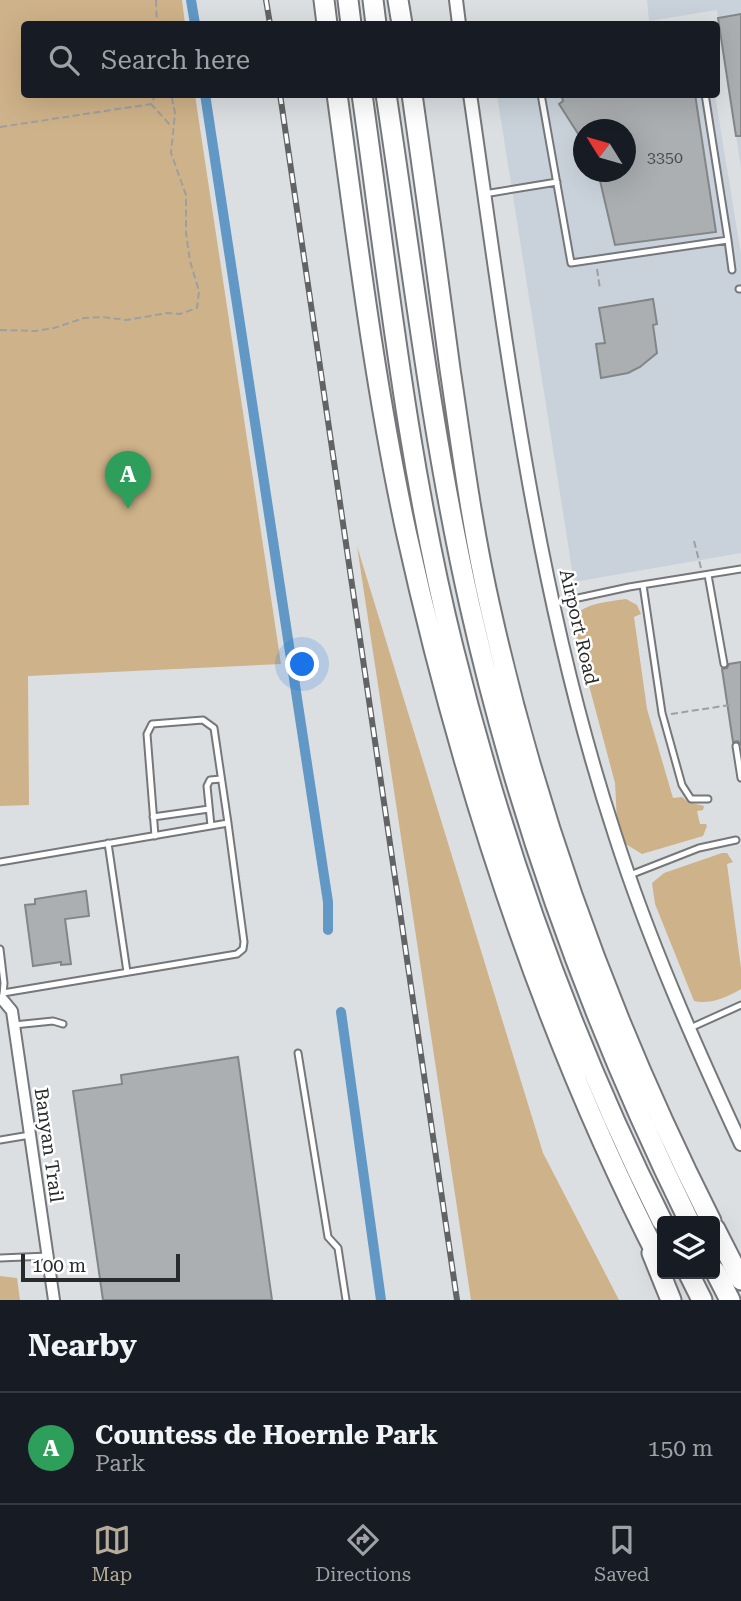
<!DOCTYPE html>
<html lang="en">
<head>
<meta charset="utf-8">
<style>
	:root { --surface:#171b24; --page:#242831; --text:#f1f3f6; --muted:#9ea1a6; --line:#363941; --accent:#b7ac99 }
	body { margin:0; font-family:"Roboto Serif",serif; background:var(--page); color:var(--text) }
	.controls { position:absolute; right:21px; bottom:21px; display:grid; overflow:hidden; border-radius:7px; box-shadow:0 7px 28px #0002 }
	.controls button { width:63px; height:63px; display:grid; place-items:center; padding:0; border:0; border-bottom:2px solid var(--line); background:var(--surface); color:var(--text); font:35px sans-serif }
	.compass { position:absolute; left:573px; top:119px; width:63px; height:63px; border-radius:50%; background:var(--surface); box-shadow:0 7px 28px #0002; rotate:307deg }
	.scale { position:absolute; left:21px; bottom:18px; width:159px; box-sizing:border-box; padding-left:7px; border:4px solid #292a2b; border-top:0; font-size:19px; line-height:24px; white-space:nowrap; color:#292a2b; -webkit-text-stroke:5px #fff; paint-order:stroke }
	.you { position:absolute; left:303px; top:665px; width:24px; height:24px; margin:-18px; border:5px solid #fff; border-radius:50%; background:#1a73e8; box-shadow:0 0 0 10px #1a73e833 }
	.badge { display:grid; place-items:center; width:46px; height:46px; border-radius:50%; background:var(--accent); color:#fff; font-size:23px; font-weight:700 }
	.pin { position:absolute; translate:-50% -58px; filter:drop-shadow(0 2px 4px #0008) }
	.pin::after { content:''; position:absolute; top:37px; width:24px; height:21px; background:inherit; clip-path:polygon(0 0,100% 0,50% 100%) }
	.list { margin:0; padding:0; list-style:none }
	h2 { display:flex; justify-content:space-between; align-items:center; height:91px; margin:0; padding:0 28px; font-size:30px }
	h2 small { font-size:23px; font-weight:400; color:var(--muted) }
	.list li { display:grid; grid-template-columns:46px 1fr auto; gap:21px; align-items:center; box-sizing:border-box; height:112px; padding:0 28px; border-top:2px solid var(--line) }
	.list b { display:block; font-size:26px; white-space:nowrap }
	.list p { margin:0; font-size:23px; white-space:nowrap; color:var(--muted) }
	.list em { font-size:23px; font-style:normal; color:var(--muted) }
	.icon { flex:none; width:38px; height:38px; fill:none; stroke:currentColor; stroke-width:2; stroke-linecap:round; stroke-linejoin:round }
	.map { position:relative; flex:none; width:741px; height:1300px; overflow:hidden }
	.search { position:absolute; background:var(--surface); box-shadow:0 7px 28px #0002; left:21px; right:21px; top:21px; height:77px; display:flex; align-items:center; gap:18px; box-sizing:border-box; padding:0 24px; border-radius:7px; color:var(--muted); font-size:26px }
	.sheet { height:203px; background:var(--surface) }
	nav { display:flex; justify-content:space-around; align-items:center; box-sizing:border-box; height:98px; border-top:2px solid var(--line); background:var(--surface); font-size:19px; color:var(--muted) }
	nav a { display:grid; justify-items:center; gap:4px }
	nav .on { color:var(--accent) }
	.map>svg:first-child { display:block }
	.built { fill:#c9d2da; fill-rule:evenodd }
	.green { fill:#ceb289 }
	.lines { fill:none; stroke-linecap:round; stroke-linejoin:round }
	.canal { stroke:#6198c5; stroke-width:10 }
	.building { fill:#acafb1; stroke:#838688; stroke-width:2 }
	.service-casing { stroke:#75777a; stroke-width:9 }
	.minor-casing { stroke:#75777a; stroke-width:14 }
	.tertiary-casing { stroke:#75777a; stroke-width:16 }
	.motorway-casing { stroke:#75777a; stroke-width:23 }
	.path { stroke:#9d9fa0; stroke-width:2; stroke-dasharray:7 3.5; stroke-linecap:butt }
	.service { stroke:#fff; stroke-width:5 }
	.minor { stroke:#fff; stroke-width:10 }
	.tertiary { stroke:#fff; stroke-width:12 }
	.motorway { stroke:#fff; stroke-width:19 }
	.rail-casing { stroke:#616364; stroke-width:6 }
	.rail { stroke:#fff; stroke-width:3.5; stroke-dasharray:10; stroke-linecap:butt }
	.labels { text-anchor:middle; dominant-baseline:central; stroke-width:5; stroke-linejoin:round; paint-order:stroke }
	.number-label { font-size:16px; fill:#4a4b4c }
	.street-label { font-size:19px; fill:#292a2b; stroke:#fff }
</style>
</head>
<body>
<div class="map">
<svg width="741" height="1300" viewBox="0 0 741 1300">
	<rect width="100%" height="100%" fill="#dcdfe1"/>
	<path class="built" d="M647,0H741V168L717,10L649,21Z
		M497,95H715L741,254V553L574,582ZM584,130H626V172H584Z"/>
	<path class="green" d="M0,0H182L185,24H24V94L195,95L281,664L28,676L29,805L0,806Z
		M357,546L543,1153L619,1300H471Z
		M626,599L637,605L641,614L634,617L647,709L673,798L682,797L688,802L704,806L703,810L697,811L700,824H706L707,826L703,836L642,854L624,843L617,821L615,783L574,629L575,621L571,620C582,603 607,602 626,599Z
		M722,853H727L733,862L727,864L741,968V989C728,997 709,1005 694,1001L655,904L652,883L664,873Z
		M0,1276L17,1278L20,1300H0Z"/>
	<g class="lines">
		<path class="canal" d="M191,0L195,24
			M205,94L328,902V930
			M341,1012L381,1300"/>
	</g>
	<path class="building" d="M741,14V136H736L718,18Z
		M561,94H695L716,232L615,245L598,172H626V130H584V143L559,104L563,101Z
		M653,299L657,324L653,325L657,353L640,367L628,373L601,378L596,344L605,343L599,308Z
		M741,662V745L738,741L733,742L722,669L727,668L729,664Z
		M86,891L89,916L65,919L71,964L61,965V962L33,966L25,905L35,904V899Z
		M238,1057L272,1300H103L73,1091L122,1084L121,1075Z"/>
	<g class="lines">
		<defs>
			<path id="service" d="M541,94L571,263L728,240L705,94
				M484,194L557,182
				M728,240L732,270
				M739,289H741
				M708,575L724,664
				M643,585L662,713L682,785L691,799H708
				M555,603L629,587L741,569
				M736,746L741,778
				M153,817L209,809
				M211,826L207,786L210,780L221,779
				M155,836L147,734L152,724L203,720L214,728L228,823
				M108,843L127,972
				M0,862L228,823L244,942L243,949L237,954L3,993
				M630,875L699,848L736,840
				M0,949L4,983L3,995
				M14,1025L53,1021L63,1024
				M688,1029L741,1005
				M298,1053L328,1237L338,1248L346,1300
				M0,1140L30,1135
				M0,1258L48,1256"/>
			<path id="minor" d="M2,999L12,1011L54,1300"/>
			<path id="tertiary" d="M456,0L459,24
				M470,94C506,343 536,595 615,835C649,941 694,1043 741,1144"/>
			<path id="motorway" d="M324,0L327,24
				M348,0L351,24
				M373,0L376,24
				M398,0L402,24
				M337,94C357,240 375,387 406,531C462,784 543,1034 662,1265
				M362,94C388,279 408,466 453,647C502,844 571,1039 662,1221
				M386,94C412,265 432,438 470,606C518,819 593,1026 689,1221
				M412,94C425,186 438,277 450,369C462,449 472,528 490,607C537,819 613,1027 711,1221
				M715,1229L741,1280
				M652,1253L671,1300
				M715,1271L730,1300
				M689,1274L702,1300"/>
		</defs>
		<use href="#service" class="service-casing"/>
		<use href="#minor" class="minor-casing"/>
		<use href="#tertiary" class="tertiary-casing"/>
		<use href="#motorway" class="motorway-casing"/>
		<path class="path" d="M156,0L157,24
			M156,94L151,104L171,126
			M0,127L151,104
			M597,269L600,289
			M0,330L35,331L54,328L84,318L102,317L127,320L167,313L180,314L197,308L199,291L190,261L186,233V195L171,153L175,113L171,94
			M694,541L701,568
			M671,714L730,705"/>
		<use href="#service" class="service"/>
		<use href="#minor" class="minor"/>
		<use href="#tertiary" class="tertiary"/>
		<use href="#motorway" class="motorway"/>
		<defs>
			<path id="rail" d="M266,0L270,24
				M280,94L457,1300"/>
		</defs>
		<use href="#rail" class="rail-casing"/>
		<use href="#rail" class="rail"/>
	</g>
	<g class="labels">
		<g class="number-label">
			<text x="665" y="157">3350</text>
		</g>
		<g class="street-label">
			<text transform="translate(579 627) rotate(77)">Airport Road</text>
			<text transform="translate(49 1145) rotate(82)">Banyan Trail</text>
		</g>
	</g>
</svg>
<div class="controls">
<button><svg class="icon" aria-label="layers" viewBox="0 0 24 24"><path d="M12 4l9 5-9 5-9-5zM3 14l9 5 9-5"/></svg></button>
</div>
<svg class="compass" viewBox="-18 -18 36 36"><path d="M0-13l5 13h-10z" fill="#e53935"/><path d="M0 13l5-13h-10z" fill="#9ea1a6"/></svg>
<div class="scale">100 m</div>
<div class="you"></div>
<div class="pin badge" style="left:128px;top:509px;background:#2e9e5b">A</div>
<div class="search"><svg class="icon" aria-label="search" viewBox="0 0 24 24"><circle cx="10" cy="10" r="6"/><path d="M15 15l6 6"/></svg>Search here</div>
</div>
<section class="sheet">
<h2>Nearby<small></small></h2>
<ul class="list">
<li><span class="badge" style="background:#2e9e5b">A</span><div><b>Countess de Hoernle Park</b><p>Park</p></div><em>150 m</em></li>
</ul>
</section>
<nav>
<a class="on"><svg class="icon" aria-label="map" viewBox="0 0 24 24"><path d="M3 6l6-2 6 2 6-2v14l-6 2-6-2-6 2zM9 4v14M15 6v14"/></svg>Map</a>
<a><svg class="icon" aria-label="directions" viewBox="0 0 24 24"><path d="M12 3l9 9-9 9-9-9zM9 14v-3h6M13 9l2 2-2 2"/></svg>Directions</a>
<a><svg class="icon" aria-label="saved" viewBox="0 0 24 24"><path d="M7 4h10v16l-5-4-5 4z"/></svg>Saved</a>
</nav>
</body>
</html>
